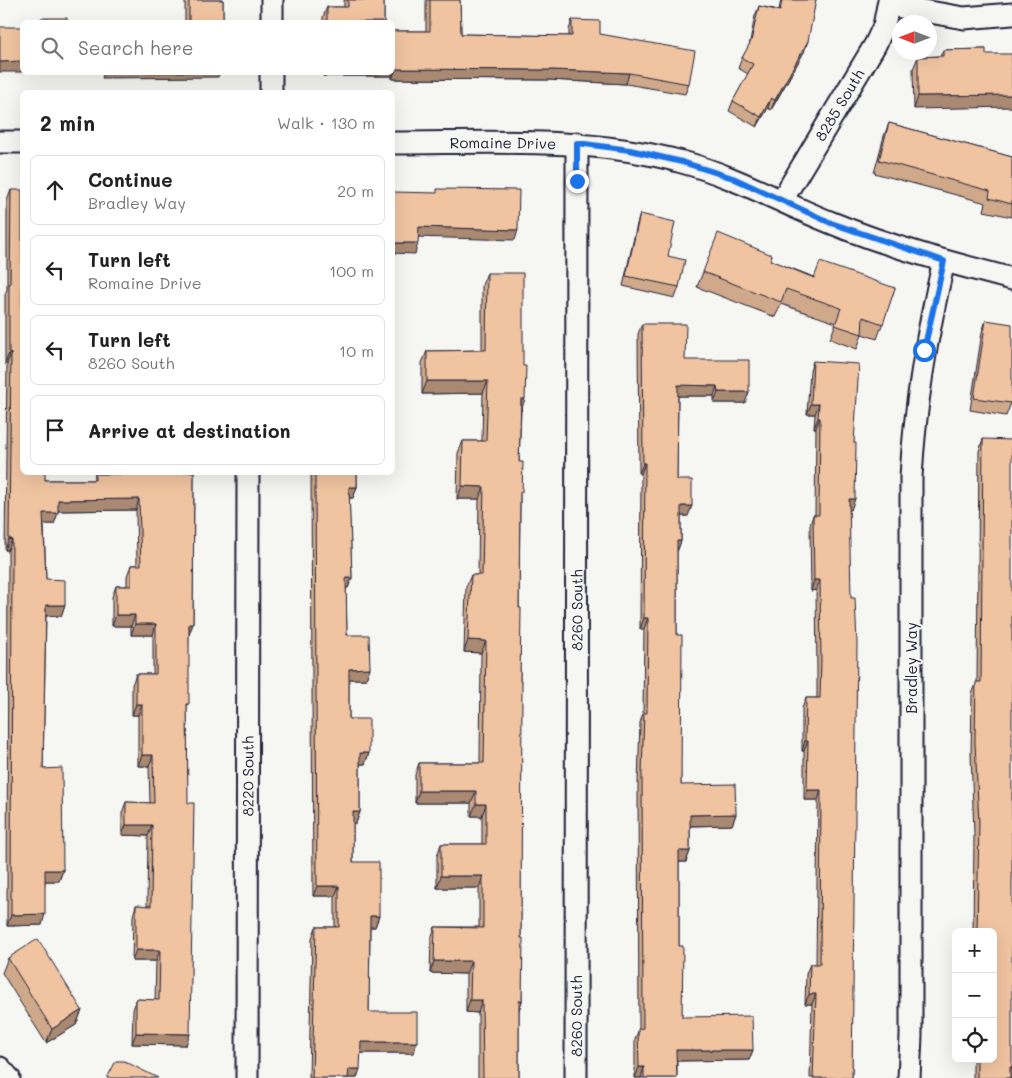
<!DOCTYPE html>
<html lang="en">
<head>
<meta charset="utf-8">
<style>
	:root { --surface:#fff; --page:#f2f2f2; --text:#222; --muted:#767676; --line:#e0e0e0 }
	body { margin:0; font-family:Mali,sans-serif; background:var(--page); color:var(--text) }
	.controls { position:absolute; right:15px; bottom:15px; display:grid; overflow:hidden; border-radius:8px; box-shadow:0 5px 20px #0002 }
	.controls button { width:45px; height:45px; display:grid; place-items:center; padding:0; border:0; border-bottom:1px solid var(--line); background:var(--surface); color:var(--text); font:25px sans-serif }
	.compass { position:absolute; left:892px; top:15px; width:45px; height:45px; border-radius:50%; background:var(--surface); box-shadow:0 5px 20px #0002; rotate:270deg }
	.stop { position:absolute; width:15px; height:15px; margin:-11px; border:4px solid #1a73e8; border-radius:50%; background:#fff }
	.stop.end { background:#1a73e8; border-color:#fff; box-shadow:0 1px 5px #0008 }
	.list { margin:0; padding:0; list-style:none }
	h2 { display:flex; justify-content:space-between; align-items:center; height:65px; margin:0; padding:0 20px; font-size:21px }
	h2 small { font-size:16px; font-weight:400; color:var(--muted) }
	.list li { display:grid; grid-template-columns:32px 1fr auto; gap:15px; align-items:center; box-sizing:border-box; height:70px; margin:0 10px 10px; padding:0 10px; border:1px solid var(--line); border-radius:8px }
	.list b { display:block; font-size:19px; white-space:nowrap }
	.list p { margin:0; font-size:16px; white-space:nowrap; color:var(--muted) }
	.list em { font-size:16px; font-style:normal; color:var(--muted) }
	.icon { flex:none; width:28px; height:28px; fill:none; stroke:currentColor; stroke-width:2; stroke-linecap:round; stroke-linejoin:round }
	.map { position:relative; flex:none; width:1012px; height:1078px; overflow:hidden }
	.search { position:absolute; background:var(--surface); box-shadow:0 5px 20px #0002; left:20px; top:20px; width:375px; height:55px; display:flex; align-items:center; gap:12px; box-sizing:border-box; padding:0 18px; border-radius:8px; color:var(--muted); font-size:19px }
	.panel { position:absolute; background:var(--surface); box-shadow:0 5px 20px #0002; left:20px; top:90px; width:375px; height:385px; border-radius:8px }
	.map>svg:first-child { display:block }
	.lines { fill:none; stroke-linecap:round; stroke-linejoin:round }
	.minor-casing { stroke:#22223b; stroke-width:25 }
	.minor { stroke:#f6f6f2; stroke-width:21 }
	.wall { fill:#cfa98a; stroke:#22223b }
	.shaded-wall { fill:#a98971; stroke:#22223b }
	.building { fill:#f1c4a1; stroke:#22223b }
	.route { stroke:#1a73e8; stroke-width:6 }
	.labels { text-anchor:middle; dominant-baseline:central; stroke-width:4; stroke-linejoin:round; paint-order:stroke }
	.street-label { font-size:15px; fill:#22223b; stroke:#f6f6f2 }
</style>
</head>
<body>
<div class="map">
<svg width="1012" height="1078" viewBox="0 0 1012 1078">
	<rect width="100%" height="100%" fill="#f6f6f2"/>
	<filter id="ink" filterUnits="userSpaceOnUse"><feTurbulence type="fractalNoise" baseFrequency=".02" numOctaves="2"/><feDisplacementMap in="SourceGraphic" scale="10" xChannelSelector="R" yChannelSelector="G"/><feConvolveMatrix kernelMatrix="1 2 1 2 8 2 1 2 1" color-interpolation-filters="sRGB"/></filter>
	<g filter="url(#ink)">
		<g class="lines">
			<defs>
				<g id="minor">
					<path d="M889,5L964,18L1012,14"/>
					<path d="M272,22V0"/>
					<path d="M271,92V72"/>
					<path d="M0,142H22"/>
					<path id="s1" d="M392,143C489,143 587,136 682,162C735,176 781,203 832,223C890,247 951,263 1012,279"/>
					<path id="s2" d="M782,200L875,45L884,26L889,0"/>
					<path d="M0,1068L9,1078"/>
					<path id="s3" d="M247,1078L248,472"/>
					<path id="s4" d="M576,1078L577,143"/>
					<path d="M909,1078L911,1036V477C915,404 927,333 944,261"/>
				</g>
			</defs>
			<use href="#minor" class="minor-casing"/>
			<use href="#minor" class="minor"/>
		</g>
		<path class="wall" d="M185,0H223V22H185Z
			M344,0H384V22H323V17L327,7H344Z
			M426,0H460L461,34L569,36V30L572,20L600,34L689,84L685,94L626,84L549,80L392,79V76H323V72H392V31H426Z
			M781,0H816L804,52L771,110L768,108L757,127L729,111L733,101L748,74L738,68L742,58L749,46L755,16L759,6L779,10Z
			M986,49L914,109L913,69L918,57L940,56L943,50Z
			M889,123L1012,157V217L984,211L986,203L874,173L884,136Z
			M11,190L45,480H93L95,474H149V472H194L193,624L189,633L187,711L186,1045L132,1044L133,1010L136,999L155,1000L156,961H132L133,916L136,905L147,906L148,836L122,835V813L126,802L150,803L149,766H138V715H132V685L136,674H153V635H131V626H112V597L116,586H127V576L131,565H137L136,510L58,511L54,524H44L46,579L65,605L61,616H46L43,769L63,870L59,881H45L42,925L7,926L8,550H5L7,364H5V295L7,289V201Z
			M640,214L668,256L679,287L675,298L623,286L637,224Z
			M770,260L814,277L895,288L877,339L862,334L857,349L830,339L836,323L781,304L775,317L697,287L703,272Z
			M487,273L521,411L519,462L520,500L519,608L520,681L521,938L522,1001L519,1010V1078H478V1013L466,1012V974L430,973L431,939L435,927H479V888H437V856L441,844H482V816H471V803H415V775L419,763H480L481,653L464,652L466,587L471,575H478L479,499H457L458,453L463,441H482L483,393L422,394V363L427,351L482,350V285Z
			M986,320L1011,403L1006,416L970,410L982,332Z
			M642,324L685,360L745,403H714V396H678L677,480L688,516H681V541L677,552V635L681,785L736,814L732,825L690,826V851L686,862H679V946L682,1017L753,1050L749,1060L677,1061V1078H635V1039L639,1029L638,783L640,723L643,713L644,629H640L641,474H639L638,334Z
			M813,361L854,443L851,510L849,509L852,1078H810L812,1004H805L806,974L810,964H816L818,800H804V751H802V708L806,698H817V671L816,590L811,591L810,525L813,515H815L816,428H814L815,414H807L810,371Z
			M983,439L1012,1078H973V1059H993V932H973L974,834L971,754L972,694L977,682L979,451Z
			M311,472H357V487L353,498H349L352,578L348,588H346L347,635L370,668L366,679H349V719L369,753L365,764H360V812L356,823H353V862L379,916L375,927H370L369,1012L413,1053H361L357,1078H309L312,938L316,927H335V896H313Z
			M8,958L82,1010L76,1025L46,1043L2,973Z"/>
		<path class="shaded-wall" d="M808,41L804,52L771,110L775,100Z
			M22,61V72H0V62Z
			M392,65H396L392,76H323L324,72H392Z
			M396,69L552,70L629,73L626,84L549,80L392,79Z
			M104,72H220L218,77L102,78Z
			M1012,95V107L914,109L918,96Z
			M771,98L768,108L757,127L761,117Z
			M419,227L518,230L515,240L415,237Z
			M392,243H418L415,254L392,253Z
			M9,353H11L7,364H5Z
			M427,381H488L483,393L422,394Z
			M678,385L717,386L714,396H674Z
			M718,392H749L745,403H714Z
			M521,399H525L521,411Z
			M811,404H819L815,414H807Z
			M818,418H820L816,428H814Z
			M643,463H645L641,474H639Z
			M462,486L484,487L479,499H457Z
			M349,487H357L353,498H345Z
			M139,499L136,510L54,511L58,500Z
			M849,499H855L851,510L846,509Z
			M681,506H692L688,516H677Z
			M43,513H58L54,524H39Z
			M9,539H12L8,550H5Z
			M677,541H681L677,552H673Z
			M346,578H352L348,588H342Z
			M814,580H820L816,590L811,591Z
			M46,605H65L61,616L42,615Z
			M116,615H135L131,626H112Z
			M644,618H648L644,629H640Z
			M135,624H156L153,635H131Z
			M189,624H193L189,635Z
			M468,640L486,641L481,653L464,652Z
			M370,668L366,679H345L349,669Z
			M136,704H142L138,715H132Z
			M805,741H808L804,751H802Z
			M360,753H369L365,764H356Z
			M142,755H153L149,766H138Z
			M807,790H821L818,800H804Z
			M419,791H476L471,803H415Z
			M476,804H486L482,816H471Z
			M353,812H360L356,823H349Z
			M736,814L732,825L686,826L690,815Z
			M126,825H152L148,836L122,835Z
			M679,851H690L686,862H675Z
			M45,870H63L59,881H41Z
			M441,876H483L479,888H437Z
			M317,886H339L335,896H313Z
			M45,914L42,925L7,926L11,915Z
			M370,916H379L375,927H366Z
			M136,950H160L156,961H132Z
			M434,961H471L466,974L430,973Z
			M809,994H816L812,1004H805Z
			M470,1000H482L478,1013L466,1012Z
			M519,1001H522L518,1013Z
			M82,1010L76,1025L46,1043L52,1029Z
			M136,1033L190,1034L186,1045L132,1044Z
			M361,1042H417L413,1053H357Z
			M676,1050H753L749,1060L673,1061Z
			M639,1067H644L641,1078H635Z
			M1010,1067H1012V1078H1006Z
			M349,1069H360L357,1078H345Z"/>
		<path class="building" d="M189,0H223V22H189Z
			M348,0H384V22H327V7H348Z
			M430,0H460L461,34L572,36V20L600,21V34L695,51L689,84L629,73L552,70L396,69V65H392V31H430Z
			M782,0H816L808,41L775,100L771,98L761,117L733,101L753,64L742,58L751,41L759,6L780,11Z
			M41,18H67V22H41Z
			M0,27H22V61L0,62Z
			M986,49V54H1012V95L918,96V57L943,56V50Z
			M889,123L1012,157V204L989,198L990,191L879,160Z
			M437,189L519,190L518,230L419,227L418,243H392V192L437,193Z
			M11,190H22V472H45V480H95V474H153V472H194L193,624H189V704H187L188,803H194L190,1034L136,1033V999L159,1000L160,950H136V905L151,906L152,825H126V802L154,803L153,755H142V704H136V674H156V624H135V615H116V586H131V565H141L139,499L58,500V513H43L46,579L65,580V605H46L43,769L62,768L63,870H45V914L11,915L12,539H9L11,353H9V284H10Z
			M640,214L675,222L668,256L685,260L679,287L626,276Z
			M718,233L772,255L770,260L814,278L820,262L895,288L883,324L863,317L862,334L835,325L841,308L786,289L781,302L703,272Z
			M487,273H523V366H526L525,399H521L519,462H523L522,492H520L519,608H521L520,681H522L521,938H523L522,1001H519V1078H483L482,1000H470L471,961H434L435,927L483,928V876H441V844H486V804H476V791H419V763H484L486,641L468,640L471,575H482L484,487L462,486L463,441H486L488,381H427V351L486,350Z
			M986,320L1012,324V397L1011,403L974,398Z
			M642,324H686L685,360H749V392H718L717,386L678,385L677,480H692V506H681V541H677V635H682L681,785L735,784L736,814L690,815V851H679V946H683L682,1017L752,1016L753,1050H676L677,1078H644V1067H639L638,1029L643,1028L642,773L644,713H647L648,618H644L645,463H643Z
			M813,361L859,364L854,443H856L855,499H849L851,598H855L857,643L852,1078H813L816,994H809L810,964H820L821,790H807L808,741H805L806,698H820L821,660L820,580H814L813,515H819L820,418H818L819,404H811Z
			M983,439L1012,440V1067H1010V1078H977V1059H993V932H977L979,823L975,742L976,682H981Z
			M315,472H357V487H349L352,578H346L347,635H369L370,668L349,669V719H369V753H360V812H353V862H379V916H370L369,1012H417V1042H361L360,1069H349L348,1078H312L316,927H339V886H317Z
			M38,939L82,1010L52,1029L8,958Z
			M116,1061H124L158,1078H107Z"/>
	</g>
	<g class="lines" filter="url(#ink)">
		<path class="route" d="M577,181V143L630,150L682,162L733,178L831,223L944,261L924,350"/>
	</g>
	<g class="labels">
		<g class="street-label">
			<text stroke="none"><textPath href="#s2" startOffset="111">8285 South</textPath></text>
			<text stroke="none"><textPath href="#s1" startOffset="111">Romaine Drive</textPath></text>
			<text stroke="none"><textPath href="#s4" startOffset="468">8260 South</textPath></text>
			<text transform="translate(911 668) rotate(-90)">Bradley Way</text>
			<text stroke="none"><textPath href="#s3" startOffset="302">8220 South</textPath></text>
			<text stroke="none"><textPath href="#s4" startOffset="62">8260 South</textPath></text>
		</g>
	</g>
</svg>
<div class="controls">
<button>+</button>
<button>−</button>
<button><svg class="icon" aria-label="locate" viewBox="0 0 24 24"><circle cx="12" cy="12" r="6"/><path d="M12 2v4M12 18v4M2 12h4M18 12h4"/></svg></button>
</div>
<svg class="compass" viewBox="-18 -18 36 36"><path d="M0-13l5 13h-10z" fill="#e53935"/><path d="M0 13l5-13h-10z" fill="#767676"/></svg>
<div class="stop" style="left:924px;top:350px"></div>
<div class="stop end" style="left:577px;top:181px"></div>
<div class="search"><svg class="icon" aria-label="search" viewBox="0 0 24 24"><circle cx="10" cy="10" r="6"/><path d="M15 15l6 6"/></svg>Search here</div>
<section class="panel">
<h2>2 min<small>Walk · 130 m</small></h2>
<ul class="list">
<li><svg class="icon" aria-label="ahead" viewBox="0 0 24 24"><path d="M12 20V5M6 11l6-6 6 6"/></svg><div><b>Continue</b><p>Bradley Way</p></div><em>20 m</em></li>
<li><svg class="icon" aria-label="left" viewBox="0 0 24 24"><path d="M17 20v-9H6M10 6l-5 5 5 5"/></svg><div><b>Turn left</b><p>Romaine Drive</p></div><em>100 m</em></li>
<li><svg class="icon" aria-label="left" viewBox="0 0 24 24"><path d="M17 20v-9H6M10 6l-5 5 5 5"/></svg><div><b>Turn left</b><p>8260 South</p></div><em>10 m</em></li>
<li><svg class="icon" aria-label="arrive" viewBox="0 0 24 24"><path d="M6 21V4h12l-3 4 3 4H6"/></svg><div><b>Arrive at destination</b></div></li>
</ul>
</section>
</div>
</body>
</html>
